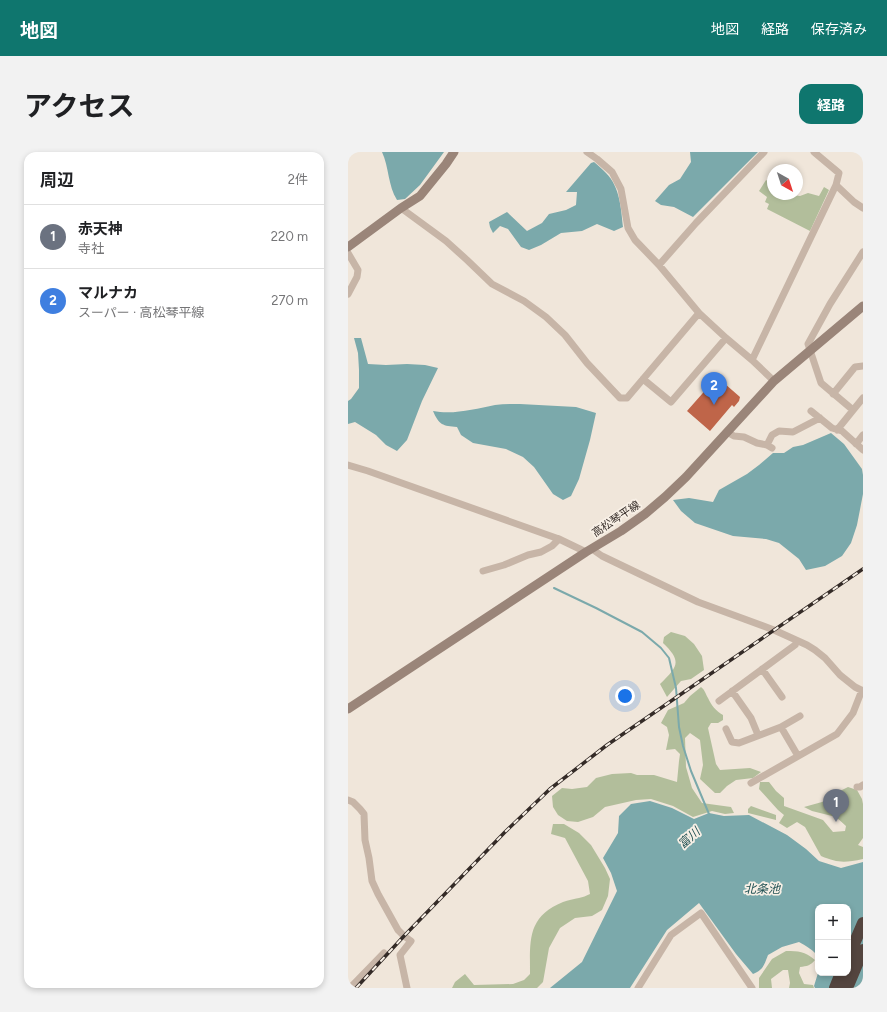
<!DOCTYPE html>
<html lang="ja">
<head>
<meta charset="utf-8">
<style>
	:root { --surface:#fff; --page:#f2f2f2; --text:#202124; --muted:#757577; --line:#e0e0e0; --accent:#0f766e }
	body { margin:0; font-family:Figtree,"Noto Sans JP",sans-serif; background:var(--page); color:var(--text) }
	.controls { position:absolute; right:12px; bottom:12px; display:grid; overflow:hidden; border-radius:8px; box-shadow:0 2px 6px #0003 }
	.controls button { width:36px; height:36px; display:grid; place-items:center; padding:0; border:0; border-bottom:1px solid var(--line); background:var(--surface); color:var(--text); font:20px sans-serif }
	.compass { position:absolute; left:419px; top:12px; width:36px; height:36px; border-radius:50%; background:var(--surface); box-shadow:0 2px 6px #0003; rotate:141deg }
	.you { position:absolute; left:277px; top:544px; width:14px; height:14px; margin:-10px; border:3px solid #fff; border-radius:50%; background:#1a73e8; box-shadow:0 0 0 6px #1a73e833 }
	.badge { display:grid; place-items:center; width:26px; height:26px; border-radius:50%; background:var(--accent); color:#fff; font-size:13px; font-weight:700 }
	.pin { position:absolute; translate:-50% -33px; filter:drop-shadow(0 1px 2px #0008) }
	.pin::after { content:''; position:absolute; top:21px; width:14px; height:12px; background:inherit; clip-path:polygon(0 0,100% 0,50% 100%) }
	.list { margin:0; padding:0; list-style:none }
	h2 { display:flex; justify-content:space-between; align-items:center; height:52px; margin:0; padding:0 16px; font-size:17px }
	h2 small { font-size:13px; font-weight:400; color:var(--muted) }
	.list li { display:grid; grid-template-columns:26px 1fr auto; gap:12px; align-items:center; box-sizing:border-box; height:64px; padding:0 16px; border-top:1px solid var(--line) }
	.list b { display:block; font-size:15px; white-space:nowrap }
	.list p { margin:0; font-size:13px; white-space:nowrap; color:var(--muted) }
	.list em { font-size:13px; font-style:normal; color:var(--muted) }
	.map { position:relative; flex:none; width:515px; height:836px; overflow:hidden; border-radius:12px }
	header { display:flex; align-items:center; gap:24px; box-sizing:border-box; height:56px; padding:0 20px; background:var(--accent); color:#fff }
	header strong { font-size:19px }
	nav { display:flex; gap:22px; margin-inline-start:auto; font-size:14px }
	.intro { display:flex; align-items:center; justify-content:space-between; box-sizing:border-box; height:96px; padding:0 24px }
	h1 { margin:0; font-size:28px }
	.button { padding:10px 18px; border-radius:12px; background:var(--accent); color:#fff; font-size:14px; font-weight:700 }
	main { display:flex; gap:24px; padding:0 24px }
	aside { flex:1; background:var(--surface); border-radius:12px; box-shadow:0 2px 6px #0003 }
	.map>svg:first-child { display:block }
	.green { fill:#b2be9b }
	.water { fill:#7ba9ab }
	.lines { fill:none; stroke-linecap:round; stroke-linejoin:round }
	.stream { stroke:#7ba9ab; stroke-width:2 }
	.building { fill:#bf6549 }
	.street { stroke:#c7b5a7; stroke-width:7 }
	.secondary { stroke:#9a8579; stroke-width:9 }
	.highway { stroke:#54453f; stroke-width:12 }
	.rail-casing { stroke:#342b27; stroke-width:3.5 }
	.rail { stroke:#f8f0e6; stroke-width:2; stroke-dasharray:6; stroke-linecap:butt }
	.labels { text-anchor:middle; dominant-baseline:central; stroke-width:3.5; stroke-linejoin:round; paint-order:stroke }
	.street-label { font-size:11px; fill:#342b27; stroke:#f8f0e6 }
	.water-label { font-size:12px; font-style:italic; fill:#1f5053; stroke:#f8f0e6 }
</style>
</head>
<body>
<header>
<strong>地図</strong>
<nav><a>地図</a><a>経路</a><a>保存済み</a></nav>
</header>
<div class="intro"><h1>アクセス</h1><a class="button">経路</a></div>
<main>
<aside>
<h2>周辺<small>2件</small></h2>
<ul class="list">
<li><span class="badge" style="background:#6b7280">1</span><div><b>赤天神</b><p>寺社</p></div><em>220 m</em></li>
<li><span class="badge" style="background:#3f7fe0">2</span><div><b>マルナカ</b><p>スーパー · 高松琴平線</p></div><em>270 m</em></li>
</ul>
</aside>
<div class="map">
<svg width="515" height="836" viewBox="0 0 515 836">
	<rect width="100%" height="100%" fill="#f0e6da"/>
	<path class="green" d="M418,28L425,33V42H438L452,44L460,41L471,44L476,35L481,38L462,79L419,57L421,52L417,50L419,45L411,39Z
		M323,480L337,484L346,492L354,504L356,518L343,527L333,529L319,545L312,532C329,515 335,510 315,491L316,485Z
		M353,535C357,538 357,541 360,546C363,553 368,559 375,563V568L370,571H363L360,576L368,612L372,618L402,616L413,620L405,626L388,628L379,634L372,641H367L352,627L355,613L352,588L342,581L337,586L338,615L344,636L354,651L383,655L386,661L377,662L364,659L345,665L325,654L303,647L288,648L257,655L245,665L230,670L219,669L210,663L205,655L204,644L214,636L224,637L239,635L248,626L264,622L283,621L289,623H306L329,630L331,609L332,602L327,597L318,598L321,583L319,575L313,571L320,558L336,551L342,544Z
		M412,630H421L428,639L436,646V654L475,668L485,680L497,679L498,674L488,665L464,659L456,655L474,650L486,645L492,639L500,635L509,638L514,647L515,652V686L510,693L515,695V707C496,711 490,711 473,704L457,675L449,670L439,676L431,671L436,663L430,658L411,637Z
		M403,654L428,663V668L400,661V657Z
		M205,672H216L231,681L243,693L257,716L262,727L260,744L254,758L244,764L227,766L212,776L201,796L195,830L189,836H104L107,830L117,822L126,833L165,832L176,828L182,822C182,788 179,765 215,750C220,748 226,747 231,746C235,745 238,744 242,742L240,729L217,686L203,682Z
		M438,799C451,799 456,799 467,808C462,814 459,814 452,815L451,821L456,832L465,833L466,836H441L442,831L440,818H435L423,827L424,836H411V826L424,807Z"/>
	<path class="water" d="M34,0H96L72,33L57,47L49,48C40,34 41,15 34,0Z
		M342,0H410L345,65L326,55L313,53L307,49L321,33L332,27L343,10Z
		M246,10C250,13 254,17 258,21C272,35 273,56 275,75L266,79L249,72L234,79L213,81L193,93L181,98L173,95L160,77L152,74L145,81L142,75L141,70L159,60L179,79L194,71L201,62L218,58L228,53L229,40H218L243,11Z
		M6,186H13L20,212L38,213L59,212L77,213L90,216L74,249L59,288L49,299L38,293L28,283L7,270L0,272V249L3,247L11,236V218L10,201Z
		M172,252L228,255L248,261L242,288L231,327L223,344L215,348L205,342L186,315L175,305L158,297L125,291L113,283L109,275C95,274 91,273 85,259C105,263 127,257 147,253C155,252 164,252 172,252Z
		M483,281L496,292L514,317L515,323V342L509,373L503,391L494,404L477,414L458,418L451,407L431,391L418,387L385,384L347,371L333,359L325,348L341,346L365,350L371,338L399,322L411,313L425,301H436L445,295L455,293Z
		M302,649L324,656L346,667L361,661L376,664L401,663L439,683L458,697L471,709L493,716L515,710V836H467L466,834L470,821H500V755H470V805C466,798 458,794 451,790L434,795L420,803C416,813 416,817 405,822L388,802L351,751L319,778L282,836H202L234,810L269,739L263,721L255,706L270,681L271,664L283,652Z"/>
	<g class="lines">
		<path class="stream" d="M206,436L248,456L294,480L313,496L321,506L328,536L331,575L335,594L343,619L361,662"/>
	</g>
	<path class="building" d="M369,225L392,245L391,249L386,255L384,253L362,279L339,259Z"/>
	<g class="lines">
		<path class="street" d="M239,0L249,7L264,20L273,37L280,76L287,88L311,113L351,161L378,186L404,208L426,229
			M466,0L491,21L488,33L506,50L515,56
			M53,56L98,89L119,108L144,132L176,149L198,165L217,183L239,211L272,246H279L351,161
			M0,101L10,118L9,125L0,142
			M311,113L348,71L416,0
			M404,208L488,33
			M295,227L323,250L378,186
			M485,242L507,215L515,214
			M505,258L473,231L460,192L482,152L515,100
			M463,259L484,276L494,279L515,298
			M489,278L515,246
			M379,280L386,284L396,285L409,291L419,293L424,296
			M508,292L515,283
			M419,293L424,283L431,279L445,280L472,266
			M0,313L20,319L211,387L238,400
			M244,397L254,404L350,450L426,478L459,493L467,498L477,506L492,523L507,535L515,539
			M135,419L156,413L180,403L193,400L204,394L211,387
			M414,517L434,545
			M384,539L403,566L410,583
			M371,549L447,493
			M433,575L452,564
			M378,577L384,590L391,591L433,575L450,604
			M403,631L489,582L505,561L514,538
			M509,635H512L515,633
			M0,648L5,650L12,657L16,662L17,688L21,706L24,729L30,742L50,778L56,784L63,789L52,803L59,836
			M2,836L36,801
			M290,836L323,783L353,761L404,836"/>
		<path class="secondary" d="M0,95L53,56L72,44L98,12L106,0
			M0,557L238,400L273,379L297,362L317,345L338,325L426,229L515,154"/>
		<path class="highway" d="M500,806L515,771
			M487,836L493,821
			M499,836L515,798"/>
		<defs>
			<path id="rail" d="M8,836L56,784L157,680L202,637L259,593L515,417"/>
		</defs>
		<use href="#rail" class="rail-casing"/>
		<use href="#rail" class="rail"/>
	</g>
	<g class="labels">
		<g class="street-label">
			<text transform="translate(268 367) rotate(-34)">高松琴平線</text>
		</g>
		<g class="water-label">
			<text transform="translate(341 686) rotate(-42)">富川</text>
			<text x="414" y="737">北条池</text>
		</g>
	</g>
</svg>
<div class="controls">
<button>+</button>
<button>−</button>
</div>
<svg class="compass" viewBox="-18 -18 36 36"><path d="M0-13l5 13h-10z" fill="#e53935"/><path d="M0 13l5-13h-10z" fill="#757577"/></svg>
<div class="you"></div>
<div class="pin badge" style="left:488px;top:670px;background:#6b7280">1</div>
<div class="pin badge" style="left:366px;top:253px;background:#3f7fe0">2</div>
</div>
</main>
</body>
</html>
